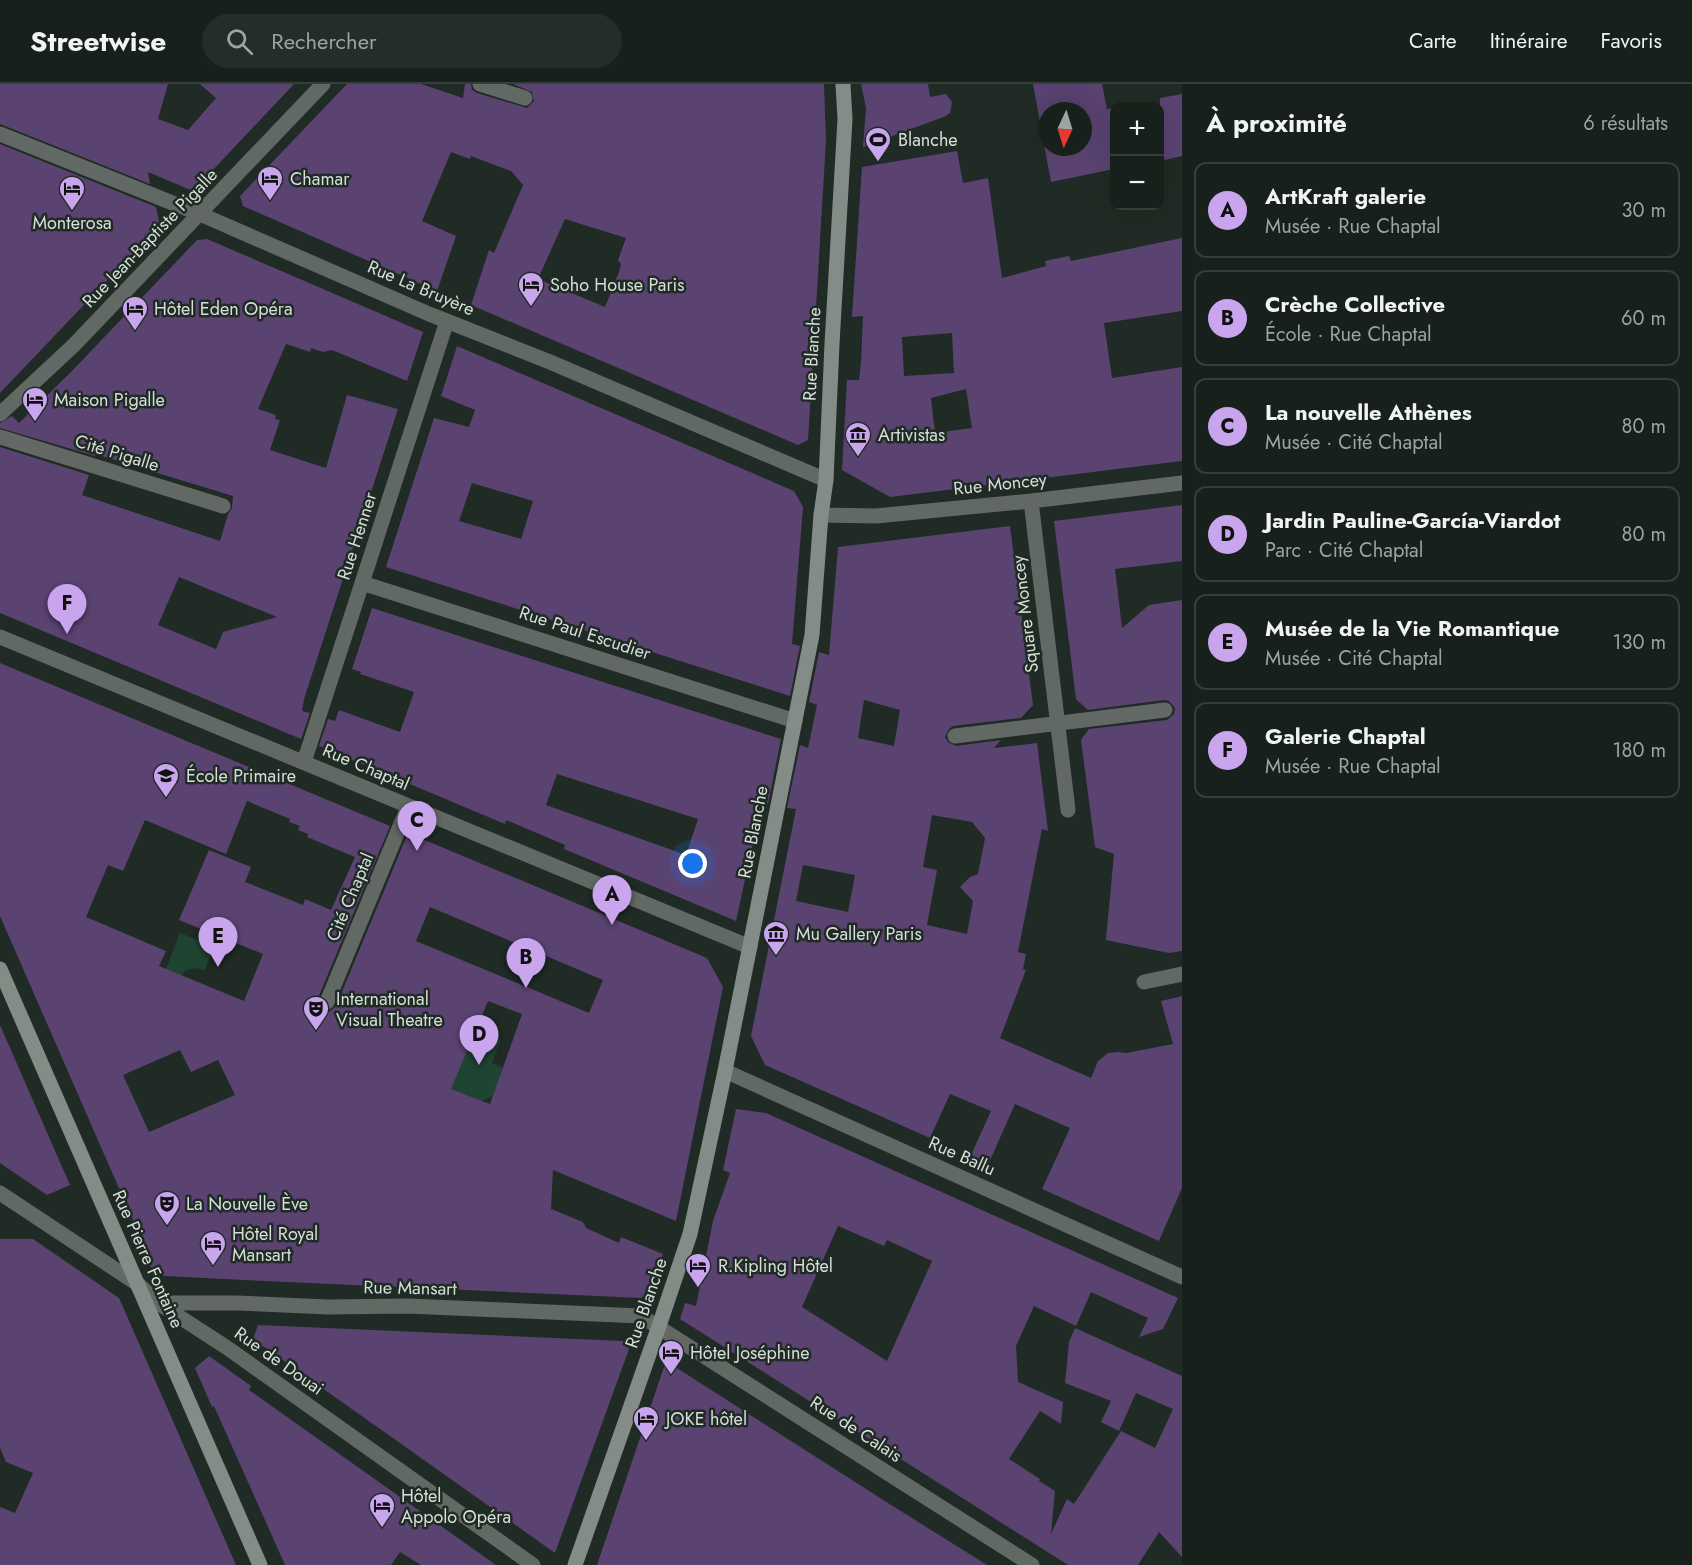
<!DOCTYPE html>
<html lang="fr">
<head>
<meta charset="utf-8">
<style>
	:root { --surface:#17201b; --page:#242d28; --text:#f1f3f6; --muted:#9ea3a3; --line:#363e3a; --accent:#c9a5ee }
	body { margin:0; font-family:Jost,sans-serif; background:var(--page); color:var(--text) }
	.controls { position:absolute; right:18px; top:18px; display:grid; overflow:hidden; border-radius:12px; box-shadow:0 6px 24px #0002 }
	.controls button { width:54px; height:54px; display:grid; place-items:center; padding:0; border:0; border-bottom:2px solid var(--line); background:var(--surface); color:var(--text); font:30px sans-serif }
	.compass { position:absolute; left:1038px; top:18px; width:54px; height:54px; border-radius:50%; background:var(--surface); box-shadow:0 6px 24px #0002; rotate:184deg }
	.you { position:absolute; left:693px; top:780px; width:21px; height:21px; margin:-15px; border:4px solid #fff; border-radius:50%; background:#1a73e8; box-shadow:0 0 0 9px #1a73e833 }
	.badge { display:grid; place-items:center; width:39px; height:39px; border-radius:50%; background:var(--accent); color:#111; font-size:20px; font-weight:700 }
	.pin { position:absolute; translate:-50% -50px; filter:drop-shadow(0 2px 3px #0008) }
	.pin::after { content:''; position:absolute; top:32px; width:21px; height:18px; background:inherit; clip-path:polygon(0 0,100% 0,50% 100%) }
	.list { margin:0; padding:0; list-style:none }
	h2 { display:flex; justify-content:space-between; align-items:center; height:78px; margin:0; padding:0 24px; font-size:26px }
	h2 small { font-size:20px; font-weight:400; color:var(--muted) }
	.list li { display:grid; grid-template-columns:39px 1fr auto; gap:18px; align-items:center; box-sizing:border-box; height:96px; margin:0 12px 12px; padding:0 12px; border:2px solid var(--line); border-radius:12px }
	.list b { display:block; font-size:22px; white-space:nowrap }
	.list p { margin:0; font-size:20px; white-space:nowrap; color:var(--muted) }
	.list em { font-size:20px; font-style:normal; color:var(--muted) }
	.icon { flex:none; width:33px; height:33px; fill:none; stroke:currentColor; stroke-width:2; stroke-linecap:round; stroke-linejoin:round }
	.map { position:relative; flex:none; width:1182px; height:1481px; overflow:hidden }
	header { display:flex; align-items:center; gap:36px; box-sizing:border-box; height:84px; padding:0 30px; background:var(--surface); border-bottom:2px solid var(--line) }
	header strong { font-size:28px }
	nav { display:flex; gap:33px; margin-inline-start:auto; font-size:21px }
	.search { width:420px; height:54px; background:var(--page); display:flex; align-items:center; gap:15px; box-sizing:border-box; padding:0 21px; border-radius:33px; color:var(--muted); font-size:22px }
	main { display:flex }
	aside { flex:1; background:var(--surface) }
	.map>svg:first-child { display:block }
	.green { fill:#1f4431 }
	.building { fill:#5a4371; fill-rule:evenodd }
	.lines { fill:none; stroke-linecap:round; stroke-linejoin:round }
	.street { stroke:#626864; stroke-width:15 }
	.secondary { stroke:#838c86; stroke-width:15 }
	.labels { text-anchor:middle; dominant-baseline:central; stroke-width:5; stroke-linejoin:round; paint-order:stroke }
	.poi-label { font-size:18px; fill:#d6ded9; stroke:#1f2b24; text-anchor:start }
	.street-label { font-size:18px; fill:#d6ded9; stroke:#1f2b24 }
</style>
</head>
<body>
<header>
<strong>Streetwise</strong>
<div class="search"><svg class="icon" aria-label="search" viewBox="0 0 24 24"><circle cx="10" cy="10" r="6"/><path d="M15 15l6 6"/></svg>Rechercher</div>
<nav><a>Carte</a><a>Itinéraire</a><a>Favoris</a></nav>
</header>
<main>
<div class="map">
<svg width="1182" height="1481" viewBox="0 0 1182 1481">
	<rect width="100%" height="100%" fill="#1f2b24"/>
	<path class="green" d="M180,849L214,862L205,886C191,883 184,884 178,898L163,892Z
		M476,944L501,955L492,979L503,984L493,1012L482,1017L451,1005Z"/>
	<path class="building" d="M0,0H168L158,35L188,46L216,14L200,0H294L193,107L148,88L150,100L0,40Z
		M347,0H421L463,14L465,0H471L472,6L477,9L527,24L534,17L532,8L513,0H824L826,57L808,356L798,361L471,221L489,166L494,169L523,101L511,87L471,72L470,75L451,68L422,137L456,152L437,207L243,122L240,112ZM565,135L626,154L618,176L621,180L619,188L605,223L538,195Z
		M861,0H928L930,13L946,10L952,18L950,29L946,32L863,63L866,24Z
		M1033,0H1102L1107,25L1114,24V85L1051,98ZM1047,27H1083V63H1047Z
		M1182,10V72L1160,77V14Z
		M0,60L156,123L160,141L0,309Z
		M957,67L963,99L988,94L1002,194L1046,182L1045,177L1069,172L1071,177L1182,154V227L1104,239L1112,294L1182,283V377L890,413L842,386L847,296H859L861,278L863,232L852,233L862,83ZM952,249L954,289L904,292L902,253ZM966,305L972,344L935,349L931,314Z
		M207,155L423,248L407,297L332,266L323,268L311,264L310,268L286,260L258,325L276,331L275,335L280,336L270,366L326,384L347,311L398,325L304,615L302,627L310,629L301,655L0,529V363L89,391L82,411L220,457L228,430L232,424L233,412L95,370V372L0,344V339L12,332L19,339L71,288L197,156ZM179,493L277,533L223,548L216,565L158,541Z
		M457,262L794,407L803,423L792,560L800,562L790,612L386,483L434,334L469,343L475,326L441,312ZM472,399L533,417L521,455L459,437Z
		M1182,421V477L1115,485L1122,544L1149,521L1182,516V867L1169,869L1106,856L1114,770L1095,763L1081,656L1089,645L1167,636L1174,630L1175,624L1169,617L1164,616L1088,626L1076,615L1054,437Z
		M1010,442L1033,621L1021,634L953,642L949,645L945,653L948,658L956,662L1001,656L994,664L1037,659L1048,747L1042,745L1018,868L1026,870L1023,885L1026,886L1000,954L1091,994L1098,977L1108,969L1118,968L1126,969L1173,960L1161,917L1182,912V1104L1159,1157L1042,1105L1070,1044L1015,1020L988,1081L970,1073L991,1027L950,1010L930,1054L765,981L751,952L796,725L787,724L800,661L808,664L817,621L809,618L819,568L829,571L838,463ZM864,616L900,626L894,662L858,654ZM932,731L972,738L985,754L978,790L970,793L960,803L973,817L967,850L927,841L937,786L923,783ZM803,781L855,791L848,828L796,817Z
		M372,524L781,655L768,720L762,718L736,837L564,765L565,761L506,736L505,740L319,662L328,635L335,637L339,626L400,648L414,608L360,590L361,588L352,585ZM557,690L698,735L686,771L546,721Z
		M0,579L390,742L318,914L317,920L323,927L329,928L336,922L408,749L707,874L723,903L676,1137L553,1086L551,1125L583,1138L586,1144L619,1159L621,1153L663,1170L650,1208L641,1214L244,1196L164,1192L151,1184L142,1164V1157L0,832ZM247,717L290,735L289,738L300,742L298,746L308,750L307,753L355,773L331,826L305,815L303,821L245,798L251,783L209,766L179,836L263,870L244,917L159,882L166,867L86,833L108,781L123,787L145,736L226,770ZM430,823L603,896L589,929L416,857ZM488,917L522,930L490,1020L451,1005ZM180,966L191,988L218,976L235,1011L149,1048L123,991Z
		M0,941L70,1101L47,1111L0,1079Z
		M736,1025L766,1029L1178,1214L1163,1245L1139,1253L1148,1234L1091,1208L1076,1242L1034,1222L1016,1262L1018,1298L1063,1318L1061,1340L1040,1327L1009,1375L1040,1395L1039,1397L1055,1407L1051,1450L1067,1415L1074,1420L1121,1347L1155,1364L1173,1325L1136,1309L1119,1347L1101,1338L1111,1317L1065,1299L1069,1258L1075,1244L1182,1292V1473L1159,1448L1138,1481H1068L680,1235L685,1219L696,1222L713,1137L730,1089L723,1086ZM838,1142L884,1162L887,1156L932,1177L887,1277L802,1223Z
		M0,1155H33L119,1214L236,1481H0V1423L15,1429L33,1389L6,1378L0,1364Z
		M258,1241L623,1257L629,1265L555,1469L253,1255Z
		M209,1272L251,1302L249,1306L496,1481H421L400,1468L391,1481H285L214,1322L212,1323L195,1284Z
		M666,1277L888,1419L987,1481H597Z"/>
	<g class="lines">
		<path class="street" d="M480,0L525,14
			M0,50L200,130L429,230L550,278L826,396
			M0,330L74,261L323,0
			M0,353L223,422
			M1031,417L1068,726
			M821,431L876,432L1031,417L1182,399
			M362,499L795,637
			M0,553L750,863
			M955,652L1165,626
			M304,678L447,237
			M1144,898L1182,890
			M327,918L408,723
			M725,987L1182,1193
			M0,1109L139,1201L158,1219L226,1263L533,1481
			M158,1219H237L328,1223L408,1222L641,1232L1032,1481"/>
		<path class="secondary" d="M0,885L260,1481
			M575,1481L659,1242L690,1150L725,987L812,551L821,431L826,396L832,260L845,35L843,0"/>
	</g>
	<defs>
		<symbol id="stadium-pin" viewBox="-11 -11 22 30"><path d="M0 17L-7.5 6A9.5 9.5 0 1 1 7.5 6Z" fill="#c9a5ee" stroke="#1f2b24"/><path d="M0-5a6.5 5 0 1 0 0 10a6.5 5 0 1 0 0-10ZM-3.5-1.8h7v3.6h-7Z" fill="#111"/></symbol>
		<symbol id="hotel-pin" viewBox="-11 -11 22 30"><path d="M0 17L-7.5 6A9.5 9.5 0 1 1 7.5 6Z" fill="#c9a5ee" stroke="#1f2b24"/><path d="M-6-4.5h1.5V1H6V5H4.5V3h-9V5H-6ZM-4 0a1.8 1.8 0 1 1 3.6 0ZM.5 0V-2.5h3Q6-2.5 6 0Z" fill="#111"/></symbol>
		<symbol id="museum-pin" viewBox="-11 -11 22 30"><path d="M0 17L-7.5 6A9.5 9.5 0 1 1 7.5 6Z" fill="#c9a5ee" stroke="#1f2b24"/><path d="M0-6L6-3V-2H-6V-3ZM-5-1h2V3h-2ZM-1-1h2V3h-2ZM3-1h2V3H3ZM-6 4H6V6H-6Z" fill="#111"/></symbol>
		<symbol id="school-pin" viewBox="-11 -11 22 30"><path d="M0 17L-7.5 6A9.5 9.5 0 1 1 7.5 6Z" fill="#c9a5ee" stroke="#1f2b24"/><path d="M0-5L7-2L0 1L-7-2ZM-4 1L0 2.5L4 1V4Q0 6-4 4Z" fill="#111"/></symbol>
		<symbol id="theatre-pin" viewBox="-11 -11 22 30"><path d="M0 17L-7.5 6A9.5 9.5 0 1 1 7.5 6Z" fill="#c9a5ee" stroke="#1f2b24"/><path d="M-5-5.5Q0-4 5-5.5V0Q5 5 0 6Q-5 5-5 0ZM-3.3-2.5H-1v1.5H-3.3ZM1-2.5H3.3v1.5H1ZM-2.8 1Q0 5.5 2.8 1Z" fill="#111"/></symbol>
	</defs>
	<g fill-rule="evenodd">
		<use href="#stadium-pin" x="863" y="41" width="30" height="40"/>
		<use href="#hotel-pin" x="255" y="80" width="30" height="40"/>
		<use href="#hotel-pin" x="57" y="90" width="30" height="40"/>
		<use href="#hotel-pin" x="516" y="186" width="30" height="40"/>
		<use href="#hotel-pin" x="120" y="210" width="30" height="40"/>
		<use href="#hotel-pin" x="20" y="301" width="30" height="40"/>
		<use href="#museum-pin" x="843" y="336" width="30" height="40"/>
		<use href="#school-pin" x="151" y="677" width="30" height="40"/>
		<use href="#museum-pin" x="761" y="835" width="30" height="40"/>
		<use href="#theatre-pin" x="301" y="910" width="30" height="40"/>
		<use href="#theatre-pin" x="152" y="1105" width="30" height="40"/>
		<use href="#hotel-pin" x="198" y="1145" width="30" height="40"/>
		<use href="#hotel-pin" x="683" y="1167" width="30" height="40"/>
		<use href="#hotel-pin" x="656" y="1254" width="30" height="40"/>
		<use href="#hotel-pin" x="631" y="1320" width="30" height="40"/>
		<use href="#hotel-pin" x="367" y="1407" width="30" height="40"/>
	</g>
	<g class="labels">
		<g class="poi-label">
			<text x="898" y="56">Blanche</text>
			<text x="290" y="95">Chamar</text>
			<text x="72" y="139" text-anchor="middle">Monterosa</text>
			<text x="550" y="201">Soho House Paris</text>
			<text x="154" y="225">Hôtel Eden Opéra</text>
			<text x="54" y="316">Maison Pigalle</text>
			<text x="878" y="351">Artivistas</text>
			<text x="186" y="692">École Primaire</text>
			<text x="796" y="850">Mu Gallery Paris</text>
			<text x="336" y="915">International<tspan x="336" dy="21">Visual Theatre</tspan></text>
			<text x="186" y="1120">La Nouvelle Ève</text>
			<text x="232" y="1150">Hôtel Royal<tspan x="232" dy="21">Mansart</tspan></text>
			<text x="718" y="1182">R.Kipling Hôtel</text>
			<text x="690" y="1269">Hôtel Joséphine</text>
			<text x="666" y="1335">JOKE hôtel</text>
			<text x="401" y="1412">Hôtel<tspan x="401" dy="21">Appolo Opéra</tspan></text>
		</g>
		<g class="street-label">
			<text transform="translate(150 154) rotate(-46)">Rue Jean-Baptiste Pigalle</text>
			<text transform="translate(421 204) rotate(23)">Rue La Bruyère</text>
			<text transform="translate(812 270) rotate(-87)">Rue Blanche</text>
			<text transform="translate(117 369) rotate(17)">Cité Pigalle</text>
			<text transform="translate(1000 400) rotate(-6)">Rue Moncey</text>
			<text transform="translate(357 452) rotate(-72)">Rue Henner</text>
			<text transform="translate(1025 530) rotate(-97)">Square Moncey</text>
			<text transform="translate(585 549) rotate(18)">Rue Paul Escudier</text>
			<text transform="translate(366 683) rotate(23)">Rue Chaptal</text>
			<text transform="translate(753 748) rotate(-79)">Rue Blanche</text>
			<text transform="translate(350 813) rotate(-67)">Cité Chaptal</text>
			<text transform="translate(962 1072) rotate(24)">Rue Ballu</text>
			<text transform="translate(148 1175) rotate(66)">Rue Pierre Fontaine</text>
			<text transform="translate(410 1204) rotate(1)">Rue Mansart</text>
			<text transform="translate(646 1219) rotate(-71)">Rue Blanche</text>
			<text transform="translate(279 1277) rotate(35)">Rue de Douai</text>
			<text transform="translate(856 1345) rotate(33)">Rue de Calais</text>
		</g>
	</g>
</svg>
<div class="controls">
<button>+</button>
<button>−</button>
</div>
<svg class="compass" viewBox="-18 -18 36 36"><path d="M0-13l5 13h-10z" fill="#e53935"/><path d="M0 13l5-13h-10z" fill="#9ea3a3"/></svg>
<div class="you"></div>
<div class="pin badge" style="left:612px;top:841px">A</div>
<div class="pin badge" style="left:526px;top:904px">B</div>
<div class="pin badge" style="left:417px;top:767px">C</div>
<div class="pin badge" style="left:479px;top:981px">D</div>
<div class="pin badge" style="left:218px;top:883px">E</div>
<div class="pin badge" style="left:67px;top:550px">F</div>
</div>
<aside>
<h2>À proximité<small>6 résultats</small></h2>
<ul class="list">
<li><span class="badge">A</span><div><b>ArtKraft galerie</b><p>Musée · Rue Chaptal</p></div><em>30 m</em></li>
<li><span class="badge">B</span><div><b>Crèche Collective</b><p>École · Rue Chaptal</p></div><em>60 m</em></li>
<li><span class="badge">C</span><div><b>La nouvelle Athènes</b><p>Musée · Cité Chaptal</p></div><em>80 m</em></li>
<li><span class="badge">D</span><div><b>Jardin Pauline-García-Viardot</b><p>Parc · Cité Chaptal</p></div><em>80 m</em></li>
<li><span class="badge">E</span><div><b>Musée de la Vie Romantique</b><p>Musée · Cité Chaptal</p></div><em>130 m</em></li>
<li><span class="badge">F</span><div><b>Galerie Chaptal</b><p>Musée · Rue Chaptal</p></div><em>180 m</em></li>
</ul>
</aside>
</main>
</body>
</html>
